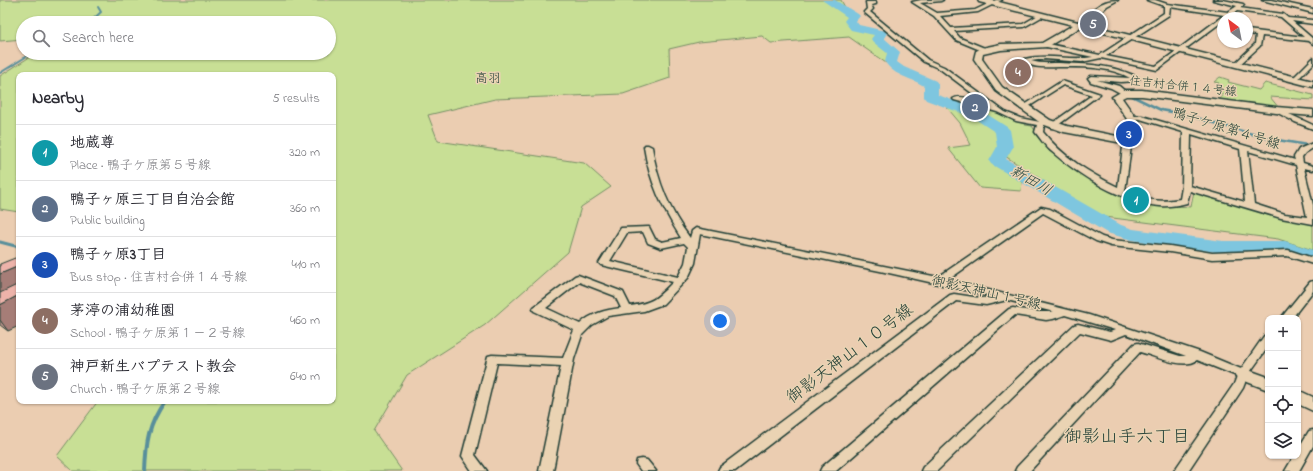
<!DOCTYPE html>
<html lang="en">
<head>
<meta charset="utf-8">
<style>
	:root { --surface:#fff; --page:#f7f7f7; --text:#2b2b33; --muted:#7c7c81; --line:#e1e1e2; --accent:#2563eb }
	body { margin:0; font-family:"Indie Flower","Klee One",sans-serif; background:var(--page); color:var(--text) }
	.controls { position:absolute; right:12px; bottom:12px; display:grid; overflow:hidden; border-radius:8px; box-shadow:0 1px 3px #0004 }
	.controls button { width:36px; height:36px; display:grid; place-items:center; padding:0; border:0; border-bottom:1px solid var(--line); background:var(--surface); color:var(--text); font:20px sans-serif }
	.compass { position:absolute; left:1217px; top:12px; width:36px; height:36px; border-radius:50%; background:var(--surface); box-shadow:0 1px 3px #0004; rotate:328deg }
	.you { position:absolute; left:720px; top:321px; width:14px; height:14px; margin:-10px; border:3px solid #fff; border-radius:50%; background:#1a73e8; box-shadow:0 0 0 6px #1a73e833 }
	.badge { display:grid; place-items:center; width:26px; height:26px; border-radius:50%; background:var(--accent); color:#fff; font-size:13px; font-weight:700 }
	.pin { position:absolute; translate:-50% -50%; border:2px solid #fff; box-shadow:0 1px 4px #0006 }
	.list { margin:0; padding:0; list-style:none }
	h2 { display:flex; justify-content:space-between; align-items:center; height:52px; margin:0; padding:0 16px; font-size:17px }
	h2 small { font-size:13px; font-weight:400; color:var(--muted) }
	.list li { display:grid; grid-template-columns:26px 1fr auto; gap:12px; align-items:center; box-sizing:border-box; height:56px; padding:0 16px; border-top:1px solid var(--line) }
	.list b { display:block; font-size:15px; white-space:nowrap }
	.list p { margin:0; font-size:13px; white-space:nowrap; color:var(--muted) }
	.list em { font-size:13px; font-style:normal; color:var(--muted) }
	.icon { flex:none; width:22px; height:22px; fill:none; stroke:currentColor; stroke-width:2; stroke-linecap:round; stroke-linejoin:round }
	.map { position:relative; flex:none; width:1313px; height:471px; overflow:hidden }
	.search { position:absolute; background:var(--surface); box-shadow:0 1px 3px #0004; left:16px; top:16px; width:320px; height:44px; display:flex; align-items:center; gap:10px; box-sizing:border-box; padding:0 14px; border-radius:22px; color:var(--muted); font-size:15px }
	.panel { position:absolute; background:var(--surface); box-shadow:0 1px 3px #0004; left:16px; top:72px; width:320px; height:332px; border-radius:8px }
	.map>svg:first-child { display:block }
	.green { fill:#c8df95; stroke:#748e64 }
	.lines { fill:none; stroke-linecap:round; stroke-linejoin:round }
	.stream-far3 { stroke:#588f9b; stroke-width:2 }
	.stream-far2 { stroke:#588f9b; stroke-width:2.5 }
	.stream-far1 { stroke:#588f9b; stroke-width:3 }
	.stream { stroke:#588f9b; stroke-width:4 }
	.river { fill:#7ec6df; fill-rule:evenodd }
	.street-casing { stroke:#1f3d34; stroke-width:3 }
	.secondary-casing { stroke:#1f3d34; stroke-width:3 }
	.street { fill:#ead3b3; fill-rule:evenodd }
	.secondary { fill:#ead3b3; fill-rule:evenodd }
	.wall { fill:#cc9a92; stroke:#1f3d34 }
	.shaded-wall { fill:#a67d77; stroke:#1f3d34 }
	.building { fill:#edb3aa; stroke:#1f3d34 }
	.labels { text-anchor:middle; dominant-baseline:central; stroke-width:3; stroke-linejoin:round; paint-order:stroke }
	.far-street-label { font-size:12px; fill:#1f3d34; stroke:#ead3b3 }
	.far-neighbourhood-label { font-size:13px; fill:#1f3d34; stroke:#ead3b3 }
	.street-label { font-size:14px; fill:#1f3d34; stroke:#ead3b3 }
	.water-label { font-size:15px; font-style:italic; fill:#284b45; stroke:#ead3b3 }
	.near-street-label { font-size:17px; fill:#1f3d34; stroke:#ead3b3 }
	.near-neighbourhood-label { font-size:18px; fill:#1f3d34; stroke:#ead3b3 }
</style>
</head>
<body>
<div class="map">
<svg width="1313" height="471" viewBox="0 0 1313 471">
	<rect width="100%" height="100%" fill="#ebcdb1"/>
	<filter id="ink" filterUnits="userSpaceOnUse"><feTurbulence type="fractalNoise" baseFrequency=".025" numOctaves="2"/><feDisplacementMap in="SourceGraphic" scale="8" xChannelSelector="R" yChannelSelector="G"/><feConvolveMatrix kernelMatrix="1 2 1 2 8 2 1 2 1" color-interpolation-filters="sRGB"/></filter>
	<g filter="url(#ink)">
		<path class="green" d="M0,0H841L857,29L873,31L889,54L886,63L849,37L771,43L762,36L699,42L669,49L670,78L623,94L495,99L428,115L438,141L584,163L611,187L581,207L568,252L485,325L407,375L374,431L402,471H73L57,456L98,401H333V75H19V212L0,209V76L36,53H329V23H23V39L0,41Z
			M1220,77L1229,80L1228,82L1259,90L1265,83L1313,95V100L1270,97L1279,108L1219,100L1223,95L1217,94L1221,89L1216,87L1219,83L1214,82Z
			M953,101L970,110L983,114L988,109L1024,124L1025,125L1032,126L1049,151L1081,172L1138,204L1191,207L1194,191L1313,225V250L1278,239L1097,216L1005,156L994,161L1022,182L1021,191L980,188L948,148L971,145L960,123L944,104Z"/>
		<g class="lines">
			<path class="stream-far3" d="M89,23L101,12L98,7
				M0,73L32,53"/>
			<path class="stream-far2" d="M1130,95L1161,110L1183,114L1266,138L1313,146"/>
			<path class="stream-far1" d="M0,242L19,247"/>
			<path class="stream" d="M145,471C146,443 148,425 165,401"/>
			<path class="river" d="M822,0H835L858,14L860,16L856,21L859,25L885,31L887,33L884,38L900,52L897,62L904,67L936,81L938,84V95L982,111L1007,127L1010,130L1013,147L1006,159L1121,225L1133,229L1223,241H1285L1313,250V263L1284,253H1223L1132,240L1107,233L991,164L989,161L997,147L995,132L972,117L926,100L924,97V86C910,77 895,77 885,62L887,53L873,42L871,39L874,35L851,30L844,21L847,17Z"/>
			<defs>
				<path id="street" d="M921,0H943L941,1L920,3L937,13L975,10L996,0H1002L978,12L940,16L951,28L1023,24L1040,14L1045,15L1024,27L954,31L960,38L987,49V51L985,52L956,40L934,16L912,2Z
					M1147,0H1155L1167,4L1228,12L1237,6L1213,0H1223L1243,4L1244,5L1240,8L1283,14L1288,18L1313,20V24L1292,21L1313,39V44L1309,41L1262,36L1260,46L1238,66H1234V64L1255,44L1256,35L1247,34V30L1304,37L1281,17L1237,11L1227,18H1223V21L1157,70L1101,58L1082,62L1045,59L1031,61C1040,64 1049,63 1059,63C1086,64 1115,65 1139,78V80L1137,81L1121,82L1097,80L1119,86L1127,93L1124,95L1111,88L1091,82L1088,78L1091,76L1130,78C1109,66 1081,67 1059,67C1048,67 1034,69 1025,62V59C1048,53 1070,61 1093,57L1042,46L1041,45L1044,43L1100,55L1164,13V6ZM1170,7L1224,15L1156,66L1106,56L1169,15Z
					M1262,0H1271L1313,9V13Z
					M866,2H876V4L871,5L873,9L870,12L928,60L944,67L1005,112L1020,118L1040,122L1048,121V123L1044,125L1043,132C1063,157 1089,173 1118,187L1124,139L1128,137H1131L1132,139L1125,191C1146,200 1157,203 1180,199L1182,187L1183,132L1140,119L1129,118V116H1142L1295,160L1294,157L1299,149L1313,143V148L1305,153L1302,157L1303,163L1313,166V170L1304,168L1313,205V224L1281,218L1190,191L1187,203C1179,205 1168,207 1160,206C1123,203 1078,175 1051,151C1045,146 1040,138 1035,132L1037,125L1016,121L997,112L954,100L953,99C961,93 980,103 989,106L940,69L924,62L865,13L864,12L867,9ZM1191,134L1240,149L1245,202L1190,186ZM1248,151L1296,165L1307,217L1285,214L1254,204Z
					M1313,58V64L1297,80H1293V78Z
					M1062,81L1100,94L1054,128H1051V124L1092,95L1063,85L1025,109H1021L1020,108Z
					M1276,108L1313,125V129L1295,122L1274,111V109Z
					M645,145H648L652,147C657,180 670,212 690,238L692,231L696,228L938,277L1041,207L1050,209L1102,237L1112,240L1170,246L1212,253L1288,250L1313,258V264L1287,256L1212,259L1170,252L1111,246L1096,241L1043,213L948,280L1089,315L1200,352L1241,369L1264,336L1268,335V347L1248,375L1243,388L1188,471H1174L1234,384L1237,376L1197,360C1185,370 1154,356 1140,352L1030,471H1015L1017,467L1134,344L1138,343L1180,356H1186L1126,334L1111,340L1080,332L937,471H921L923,467L1074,325L1078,324L1110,332L1115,330L1065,315L1053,319L1046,320L1015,315L836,471H820L822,467L1009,309L1013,308L1039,312H1054L1007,300L986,305L956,301L735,471H718L720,467L950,295L954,294L980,298L996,297L880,271L700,234L695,263L688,278L663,304L644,311L608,316L592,325L582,335L574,359L553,471H539L561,366L497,363L475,455L487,471H472L462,456L488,356L492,355L563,358L574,330L534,311L533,309L534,307L575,276L578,275L623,292L630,306C653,303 657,298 673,282L601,265L599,263L621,228L649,227L655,239L662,242L681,238C663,209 649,181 644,147ZM643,232L648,243L661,248L684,243L688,247L685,263L678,277L610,261L627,233ZM579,282L615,296L621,308C606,310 591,313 580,324L546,308Z
					M1313,281V291L1292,318H1281L1310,282Z
					M1313,430V446L1299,471H1285L1294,456H1298V449L1309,431Z
					M642,459L647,460L656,471H641L636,464L637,460Z"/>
				<path id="secondary" d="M978,0H991L1078,22C1094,11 1098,0 1118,0L1107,6L1095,18L1086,24L1313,81V87L1081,27L1047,47L1001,50L983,54L982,59L1002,87L1050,120L1067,126L1117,136L1128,135L1133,128L1112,97L1124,90H1142L1276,107L1313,110V116L1276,113L1142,96H1126L1122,98L1143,128L1136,139L1127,142H1117L1064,132L1042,124L996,91L974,59L976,51L982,48L1001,44L1042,43L1073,25L979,2Z
					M1243,368L1268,377V390L1237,378L1235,374L1237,370Z
					M1298,390L1313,397V411L1298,404Z"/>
			</defs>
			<use href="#street" class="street-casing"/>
			<use href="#secondary" class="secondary-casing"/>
			<use href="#street" class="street"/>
			<use href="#secondary" class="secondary"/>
		</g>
		<path class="wall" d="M0,264L8,331L0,325Z"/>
		<path class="shaded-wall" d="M19,266V295L0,304V274Z
			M19,295V326L8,331L0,320V305Z"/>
		<path class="building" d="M15,258L19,260V266L0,274V264Z
			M19,284V295L0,305V293Z"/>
	</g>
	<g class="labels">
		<g class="far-street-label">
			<text transform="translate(1183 87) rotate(6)">住吉村合併１４号線</text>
		</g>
		<g class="far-neighbourhood-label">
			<text x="488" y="78">高羽</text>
		</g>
		<g class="street-label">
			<text transform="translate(1226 129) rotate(17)">鴨子ケ原第４号線</text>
			<text transform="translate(986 293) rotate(13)">御影天神山１号線</text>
		</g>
		<g class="water-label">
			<text transform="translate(1031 181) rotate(30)">新田川</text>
		</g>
		<g class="near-street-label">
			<text transform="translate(850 354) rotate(-37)">御影天神山１０号線</text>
		</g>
		<g class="near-neighbourhood-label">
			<text x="1127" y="438">御影山手六丁目</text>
		</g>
	</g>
</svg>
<div class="controls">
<button>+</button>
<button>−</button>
<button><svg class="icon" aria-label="locate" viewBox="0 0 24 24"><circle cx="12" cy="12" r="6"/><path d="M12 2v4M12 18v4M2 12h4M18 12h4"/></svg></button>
<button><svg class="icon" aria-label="layers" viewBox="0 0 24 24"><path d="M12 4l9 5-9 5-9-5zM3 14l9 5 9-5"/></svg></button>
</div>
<svg class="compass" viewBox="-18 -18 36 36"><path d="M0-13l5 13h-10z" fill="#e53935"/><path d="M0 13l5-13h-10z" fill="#7c7c81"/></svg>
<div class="you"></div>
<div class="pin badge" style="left:1136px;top:200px;background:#0f9aa8">1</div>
<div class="pin badge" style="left:975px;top:107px;background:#5c6f8a">2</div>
<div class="pin badge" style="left:1129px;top:134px;background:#1a4fb4">3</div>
<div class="pin badge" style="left:1018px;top:72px;background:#8d6e63">4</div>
<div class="pin badge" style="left:1093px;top:24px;background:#6b7280">5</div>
<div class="search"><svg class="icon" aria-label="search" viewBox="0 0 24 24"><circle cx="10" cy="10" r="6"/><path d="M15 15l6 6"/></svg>Search here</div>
<section class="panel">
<h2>Nearby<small>5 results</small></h2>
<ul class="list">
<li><span class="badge" style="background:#0f9aa8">1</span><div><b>地蔵尊</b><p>Place · 鴨子ケ原第５号線</p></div><em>320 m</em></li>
<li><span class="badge" style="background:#5c6f8a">2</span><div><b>鴨子ヶ原三丁目自治会館</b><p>Public building</p></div><em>360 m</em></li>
<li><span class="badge" style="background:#1a4fb4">3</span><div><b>鴨子ヶ原3丁目</b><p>Bus stop · 住吉村合併１４号線</p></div><em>410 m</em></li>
<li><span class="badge" style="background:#8d6e63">4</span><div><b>茅渟の浦幼稚園</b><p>School · 鴨子ケ原第１－２号線</p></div><em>460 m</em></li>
<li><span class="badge" style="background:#6b7280">5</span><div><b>神戸新生バプテスト教会</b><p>Church · 鴨子ケ原第２号線</p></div><em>640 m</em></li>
</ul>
</section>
</div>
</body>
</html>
